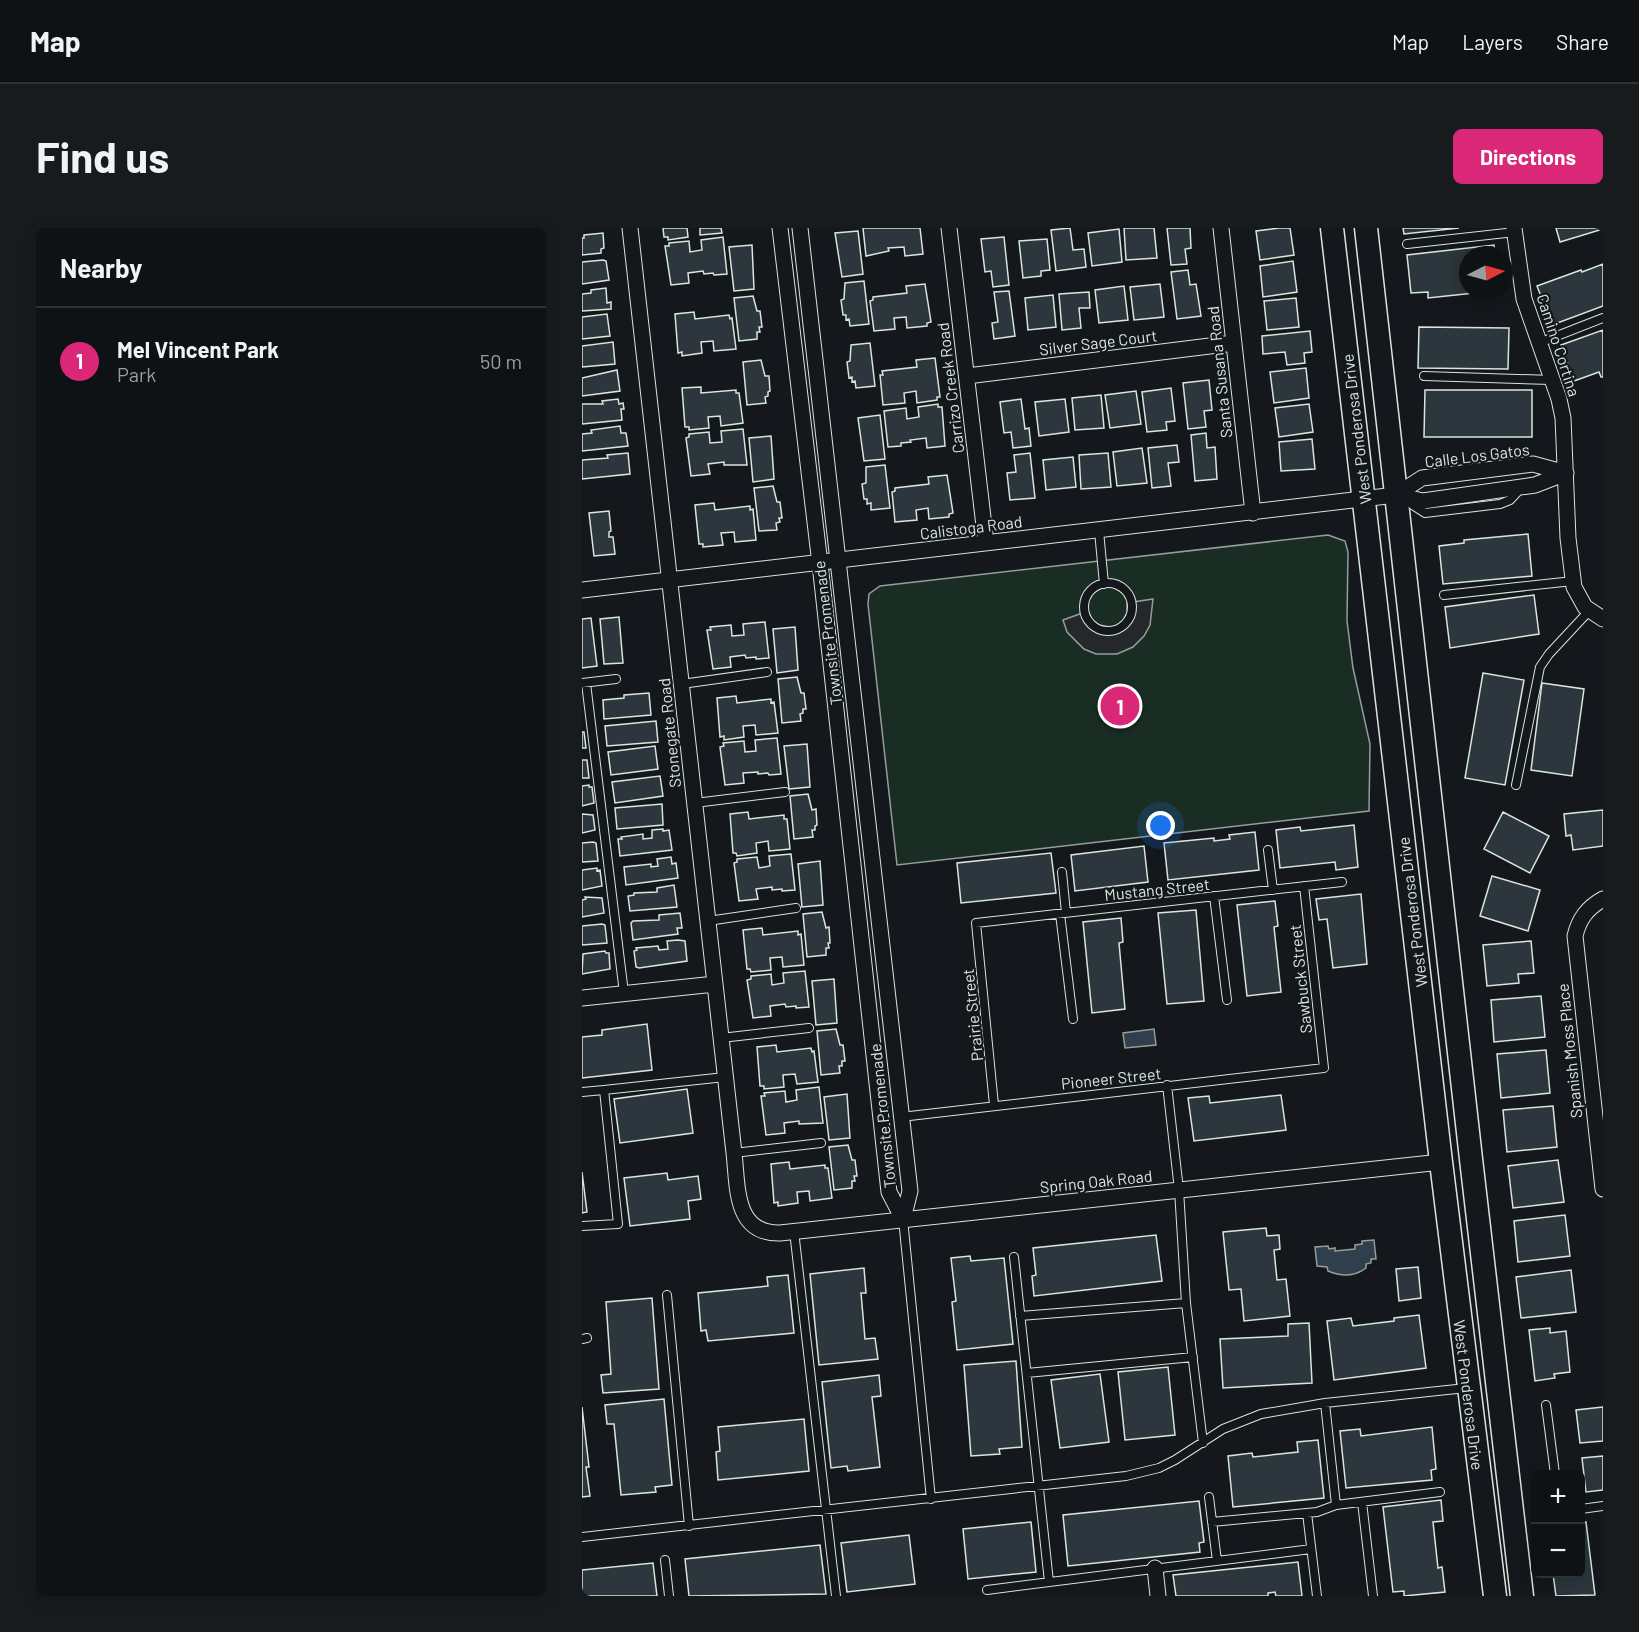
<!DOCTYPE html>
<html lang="en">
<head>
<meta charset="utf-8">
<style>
	:root { --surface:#0f1215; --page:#181b1e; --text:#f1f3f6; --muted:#9b9ea0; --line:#2f3234; --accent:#db2777 }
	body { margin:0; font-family:Barlow,sans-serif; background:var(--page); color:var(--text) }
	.controls { position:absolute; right:18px; bottom:18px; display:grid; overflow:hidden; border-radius:9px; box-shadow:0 3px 15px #0003 }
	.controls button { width:54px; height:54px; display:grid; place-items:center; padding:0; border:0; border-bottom:2px solid var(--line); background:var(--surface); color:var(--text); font:30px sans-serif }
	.compass { position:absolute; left:877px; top:18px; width:54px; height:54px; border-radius:50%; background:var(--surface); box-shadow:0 3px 15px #0003; rotate:84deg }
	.you { position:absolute; left:579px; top:598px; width:21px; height:21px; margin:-15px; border:4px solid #fff; border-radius:50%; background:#1a73e8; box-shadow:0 0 0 9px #1a73e833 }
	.badge { display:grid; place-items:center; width:39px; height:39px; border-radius:50%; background:var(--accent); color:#fff; font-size:20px; font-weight:700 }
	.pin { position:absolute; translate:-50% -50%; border:3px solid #fff; box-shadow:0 2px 6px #0006 }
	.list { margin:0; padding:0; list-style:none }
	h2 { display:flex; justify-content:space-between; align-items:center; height:78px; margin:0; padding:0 24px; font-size:26px }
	h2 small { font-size:20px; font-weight:400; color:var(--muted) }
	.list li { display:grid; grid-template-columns:39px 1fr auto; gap:18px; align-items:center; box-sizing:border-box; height:108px; padding:0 24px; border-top:2px solid var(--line) }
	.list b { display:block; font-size:22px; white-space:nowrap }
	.list p { margin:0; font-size:20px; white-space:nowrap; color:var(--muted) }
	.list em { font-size:20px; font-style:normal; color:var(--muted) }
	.map { position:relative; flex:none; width:1021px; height:1368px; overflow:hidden; border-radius:9px }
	header { display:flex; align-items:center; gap:36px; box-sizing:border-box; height:84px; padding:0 30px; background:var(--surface); border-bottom:2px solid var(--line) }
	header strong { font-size:28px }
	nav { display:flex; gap:33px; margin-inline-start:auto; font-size:21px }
	.intro { display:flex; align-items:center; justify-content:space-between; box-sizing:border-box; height:144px; padding:0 36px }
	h1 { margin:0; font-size:42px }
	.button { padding:15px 27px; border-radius:9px; background:var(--accent); color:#fff; font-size:21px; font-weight:700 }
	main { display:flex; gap:36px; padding:0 36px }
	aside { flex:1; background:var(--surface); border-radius:9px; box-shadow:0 3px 15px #0003 }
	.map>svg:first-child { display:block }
	.green { fill:#1a2d24; stroke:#939e99; stroke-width:1.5 }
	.parking { fill:#24282b; stroke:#939e99; stroke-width:1.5 }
	.water { fill:#2f3f4d; stroke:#939e99; stroke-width:1.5 }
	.building { fill:#2c363c; stroke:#d8e6dc; stroke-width:1.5 }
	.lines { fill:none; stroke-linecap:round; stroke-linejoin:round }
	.lane-casing { stroke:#d8e6dc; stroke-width:10 }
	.street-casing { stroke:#d8e6dc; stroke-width:17 }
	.secondary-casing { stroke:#d8e6dc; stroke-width:25 }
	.lane { stroke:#14181c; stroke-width:8 }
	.street { stroke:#14181c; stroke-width:15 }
	.secondary { stroke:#14181c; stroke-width:22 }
	.labels { text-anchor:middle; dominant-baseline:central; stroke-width:4.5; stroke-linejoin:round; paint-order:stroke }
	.street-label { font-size:16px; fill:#d8e6dc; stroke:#14181c }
</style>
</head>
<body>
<header>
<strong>Map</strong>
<nav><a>Map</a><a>Layers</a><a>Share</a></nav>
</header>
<div class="intro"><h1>Find us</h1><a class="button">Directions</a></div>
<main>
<aside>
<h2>Nearby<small></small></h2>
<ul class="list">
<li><span class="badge">1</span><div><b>Mel Vincent Park</b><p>Park</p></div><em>50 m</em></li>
</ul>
</aside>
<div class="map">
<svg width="1021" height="1368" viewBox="0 0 1021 1368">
	<rect width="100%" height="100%" fill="#14181c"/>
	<path class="green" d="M746,307L763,313L766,324L765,393L771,440L788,516L787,583L315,637L286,376L287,366L298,358Z"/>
	<path class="parking" d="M571,371L568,397L562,408L551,419L535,426H514L502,421L485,404L481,392L506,383L510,392L517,397L533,400L540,394L545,385V375Z"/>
	<path class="water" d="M572,801L574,817L543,820L541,805Z
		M792,1012L794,1031H789V1035L784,1036V1040C772,1049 760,1049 746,1043L745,1039L735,1038L733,1019L746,1018L747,1021L753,1020V1023L773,1021V1017L780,1016V1013Z"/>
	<path class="building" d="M81,0H105L106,9L86,12V9H82Z
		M118,0H139L140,5L118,7Z
		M281,0H338L341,26L323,28L322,19L306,20L307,23L284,28Z
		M488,0L491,22L502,21L504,39L474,43L469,2Z
		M542,0H572L575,30L544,32Z
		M585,0H608L609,20L603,21L605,36L589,37Z
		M697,0H708L712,27L678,32L674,3Z
		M821,0H877L822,6Z
		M974,0H1021V1L978,14Z
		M537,1L540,34L510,38L506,5Z
		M276,3L281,46L260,49L253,5Z
		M21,5L22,20L19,21V25L0,27V10H2V7Z
		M141,9L145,46L132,47L131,45L122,46L121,43L106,45L107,55L89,57L83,18H87V15L107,13L108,24L120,22L119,12Z
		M422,9L427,57L411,59L409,43L403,44L399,11Z
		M465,11L468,42L459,43V48L441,50L437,13Z
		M170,17L172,61L152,63L147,19Z
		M912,17L913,27H886V63H891L892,65L846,70V64L829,65L825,27Z
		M21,32L24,33L27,52L0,56V34Z
		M711,33L715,64L681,69L678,38Z
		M1021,36V78L970,97L955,58L999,42L1000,44Z
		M606,42L608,57L614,56L619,88L595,91L589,44Z
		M282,53L287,96L268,98L267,91L264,92V87H261L259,72L262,71L263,55Z
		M343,56L349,94L345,95V98L325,100L324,89L312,90L313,101L292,103L288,73L291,72V69L325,65L324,58Z
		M578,56L582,89L552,92L548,59Z
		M542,58L546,92L517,95L513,62Z
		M24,60L25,75L29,74V81L0,83V66L9,65V62Z
		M427,63L433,108L412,111L410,95L416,94L412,64Z
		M507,64L508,80H497L499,100L480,102L477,66Z
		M471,67L474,99L446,102L443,70Z
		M171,68L175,83H178L180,99H177L178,104H175V111L157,113L152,70Z
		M714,70L717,99L685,102L682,73Z
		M112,84L113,91L147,87L148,91L150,90L154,121L132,123L131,113L119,114L120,125L100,128V124L96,125L93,86Z
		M25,86L28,108L0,111V89Z
		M837,99L927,100L926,141L836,140Z
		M1021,102V149H1019L1017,144L992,153L979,117Z
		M728,103L730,124L722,125L723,135L705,137L703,124L681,126L680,108Z
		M31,114L33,136L0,139V118Z
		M288,115L293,158L274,160L273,153L270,154V149L267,150L265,134L268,133L269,117Z
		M353,130L358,169H355V172L335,175L334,163L322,165L323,175L301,177L298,147H301L300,143L335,139L334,132Z
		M179,132L183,148H187L188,163L186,164V168L183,169L184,175L165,177L161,134Z
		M724,140L727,170L692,175L688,144Z
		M35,142L38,163L0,168V150Z
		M627,152L630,182L622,183L624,199L606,201L601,155Z
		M119,159V165L154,162V165H157L161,195L139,198L138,188L126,189L127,200L107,202V199H103L100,160Z
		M589,160L593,193L584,194L585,202L565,204L560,164Z
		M843,162H950V209H842Z
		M554,163L559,196L528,200L523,167Z
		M519,167L522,200L493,202L490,170Z
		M36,171L37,176L41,175L42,181H39L40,192L0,196V176H21L20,173Z
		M439,171L443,201L447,200L449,218L431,220L429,204L422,205L418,174Z
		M483,171L487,204L457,208L453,174Z
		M356,176V179H360L363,218L345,220L344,210L328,212L329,214L319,215V218L306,219L302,183L324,180L325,191L337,189L336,179Z
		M727,176L731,204L697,209L693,180Z
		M298,187L303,231L282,233L276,190Z
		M38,198L39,205H44L46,218L0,223V206L10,205L9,202Z
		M161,201L165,237H142V234L126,236L128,246L109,248L104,210L107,209V206L127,204L128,215L140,214L139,203Z
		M624,205L625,220L633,219L635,251L613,253L609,207Z
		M189,208L192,251L171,254L167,210Z
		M730,211L733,241L699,243L697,214Z
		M595,217L597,234L586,235L589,258L570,260L566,220Z
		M560,220L565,255L535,258L531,224Z
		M46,225L48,246L0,251V232L26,230L25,227Z
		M448,225L453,270L428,272L425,245L434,244L432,227Z
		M526,225L529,259L499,261L497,227Z
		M491,229L494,259L464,262L461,232Z
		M303,237L308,280L289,282V275L285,276V271H282L280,256L284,255V239Z
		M365,247L371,285L367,286V289L347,291L346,280L334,282L335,292L313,294L310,264L313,263V260L347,256L346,249Z
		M191,258L195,274H198L200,290H197L198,294L194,295L195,302L177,303L172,260Z
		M132,275L133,282L168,278V282L171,281L174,312L153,314L152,304L139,305L141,317L121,319V316H117L113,277Z
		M27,283L29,303L27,304V309H31L33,326L12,328L7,285Z
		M946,306L950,348L861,356L857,318L882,315V312Z
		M952,367L957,406L868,420L863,379Z
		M37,389L41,435L22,436L18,391Z
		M9,390L15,438L0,440V391Z
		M183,394L187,430L174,431V429L164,430L163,427L148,429L149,439L131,441L125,402H129L128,399L149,397L150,408L162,407L161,396Z
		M213,399L216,442L195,445L191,401Z
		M901,445L942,452L923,557L883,550Z
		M215,449L219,465H222L224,481H221V485L218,486L219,493L200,495L196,451Z
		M960,455L1002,461L990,548L949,542Z
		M67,465L69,487L22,491L21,472L42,470V467Z
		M154,468L155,475L189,471V475L192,474L196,505L174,507L173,497L161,498L162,509L142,512V508L138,509L135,470Z
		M74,493L76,514L25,518L23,498Z
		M0,504H2L4,520H0Z
		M195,510L199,546L187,547L186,545L176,546V544L161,545L162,555L143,557L138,519L142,518L141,515L162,513L163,524L174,523L173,512Z
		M225,516L228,559L207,561L202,518Z
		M73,518L76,541L29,547L26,524Z
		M0,532H5L7,550H0Z
		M78,548L81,568L33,575L30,554Z
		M7,557V559H10L12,575L0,578V558Z
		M226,566L230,582L234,581L235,597L233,598V602H230L231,609L212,611L208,568Z
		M80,576L81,597L35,601L33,580Z
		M1021,582V618L991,622L989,607L984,608L982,586Z
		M166,584L167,591L202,587V591H205L208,621L187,623L186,613L174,615L175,625L155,628L154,625H151L148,586Z
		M921,584L967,608L948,645L902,621Z
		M0,586L11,587L13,602L0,605Z
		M772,597L776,639L754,642L753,634L698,640L694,602L718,599L719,603Z
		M81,601V603L87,602L90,622L38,628L36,611H40L39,609L61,606V611L70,610V602Z
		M673,604L677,642L586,652L582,615L632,610V613L648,611L647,607Z
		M11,614L14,615L16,633L0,634V615Z
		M562,618L566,654L493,663L489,627Z
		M469,625L474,665L379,675L375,635Z
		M209,626L213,662L200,663V661L190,662V659L174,661L176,671L157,673L152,635L155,634V631L175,629L177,640L188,638L187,628Z
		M89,629L90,636L94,635L96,650L44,657L42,639L69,636V639L76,638L75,631Z
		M238,633L241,677L220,679L216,636Z
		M15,640V643L18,642L20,658L0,662V642Z
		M910,648L958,662L946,703L898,688Z
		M92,657L95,679L48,683L46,668L52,667V665L75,664V660Z
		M779,666L785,736L751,740L745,691L737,692L734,671Z
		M3,669L20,670L22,685L0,689V672L4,671Z
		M693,673L696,698L692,699L699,764L665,768L655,677Z
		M614,682L622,773L585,776L576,685Z
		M240,684L244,700L247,699L248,715H246L247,720H244V727L225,729L221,686Z
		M98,685L100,700H95L96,706L51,712L49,695L51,693L77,692V687Z
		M539,690L541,714L537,715L543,781L510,785L501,694Z
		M20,696L23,697L25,715L0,717V698Z
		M180,700L181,707L216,703V707L219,706L222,737L201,739L200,729L188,730L189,742L169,744L168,741H165L161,702Z
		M96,712L103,713L105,733L57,740L54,739L52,723L55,722L54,720L76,718L77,722L86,721L85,713Z
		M949,713L952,745L936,746L937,755L905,758L901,717Z
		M23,723L24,725H27L28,741L0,746L1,726Z
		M223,743L227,779L214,780V778L204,779L203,776L188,778L189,788L171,790L165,752L169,751V748L189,746L190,757L202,755L201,745Z
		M252,751L255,795L234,797L230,753Z
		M959,768L963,809L912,814L909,772Z
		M65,796L70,842L0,850V809L20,807V802Z
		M254,801L258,817H261L263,833H260V838H257L258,845L239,847L235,803Z
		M194,817L195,824L229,820L230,824L232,823L236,854L215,856L213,846L201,847L202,859L182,861V858H178L175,819Z
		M964,822L968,865L919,870L915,826Z
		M237,859L241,895L217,896V893L202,895L203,905L184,907L179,868H183L182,865L203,863L204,874L215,872L214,862Z
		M105,861L111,905L38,915L32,871Z
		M265,866L268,910L247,912L242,869Z
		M699,867L704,902L612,913L606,870L627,868L628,875Z
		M971,878L975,919L925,924L921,882Z
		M266,917L270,932H273L275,948H272L273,953H270V960L252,962L247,919Z
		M976,932L982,974L931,980L926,938Z
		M207,934L208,941L243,937V940H246L250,970L228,973L227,963L215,964L216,975L196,978V974L192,975L189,936Z
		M0,944L5,984L0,985Z
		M85,945L86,952L116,948L119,971L106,973L108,991L48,998L42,950Z
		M983,987L988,1028L936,1034L932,993Z
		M684,1000L685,1008L697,1007L698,1021L692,1022L695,1052L704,1051L708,1088L662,1093L659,1061L647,1062L641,1004Z
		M574,1007L580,1053L452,1068L450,1048L454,1047L451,1020Z
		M388,1028L389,1033L422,1030L431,1116L375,1122L370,1074L374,1073L369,1030Z
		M836,1039L839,1070L817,1073L814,1041Z
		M282,1040L284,1065H279L283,1111L293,1110L296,1131L237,1137L228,1046Z
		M989,1042L994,1084L939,1090L934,1049Z
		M206,1047L212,1105L126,1113L124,1102L119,1103L116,1065L186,1058L185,1049Z
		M70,1070L77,1161L21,1165L19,1147L29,1146L24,1074Z
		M837,1087L844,1140L752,1152L745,1093L769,1090L771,1098L812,1093V1090Z
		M727,1095L730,1155L641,1160L638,1111L706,1108V1096Z
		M968,1100V1105L984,1103L988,1144L972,1146L973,1150L953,1153L947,1102Z
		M434,1133L440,1219L417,1221L418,1226L389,1228L382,1137Z
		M586,1139L593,1207L543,1212L536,1144Z
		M518,1146L527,1214L478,1220L469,1152Z
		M297,1147L299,1168L290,1169L298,1239L266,1243L265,1238L249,1240L240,1154Z
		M82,1171L90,1257L73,1259L74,1264L39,1267L32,1196H25L23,1177Z
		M0,1179L7,1239H4L8,1268L0,1269Z
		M1021,1179V1213L998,1215L994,1182Z
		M222,1191L227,1243L136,1252L134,1224L138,1223L136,1199Z
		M850,1199L854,1241L849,1242L850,1252L764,1260L758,1203L778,1201L779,1208Z
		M736,1212L742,1270L651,1279L646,1228L670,1225L671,1229L716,1224L715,1214Z
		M1021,1228V1262L1004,1264L1000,1230Z
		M859,1272L861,1293L851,1294L856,1340L860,1339L863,1364L822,1368V1363L811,1364L801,1279Z
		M617,1273L622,1314L617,1315L618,1324L486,1338L481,1287Z
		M449,1294L454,1344L386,1351L381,1301Z
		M1004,1294L1013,1367L974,1368L971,1346H999V1295Z
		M327,1307L333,1356L265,1364L259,1315Z
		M238,1317L244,1366L107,1368L103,1331Z
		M716,1334L720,1368H694L693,1364L686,1365V1368H594L591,1347Z
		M71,1335L75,1368H0V1342Z"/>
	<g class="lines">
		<defs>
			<path id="lane" d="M825,16L933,4
				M957,115L1021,90
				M842,148L970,152
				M826,274L843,285L918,276L928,272L939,260
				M517,303L522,356
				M502 379a24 24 0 1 1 48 0a24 24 0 1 1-48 0Z
				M862,367L991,353
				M0,455L34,451
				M4,455L42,765
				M100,456L185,444
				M934,557L958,439L967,426L1007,383
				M113,575L203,564
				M686,622L691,662
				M480,644L484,685
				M632,668L645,772
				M478,686L491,791
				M126,693L214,680
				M139,810L227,800
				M585,857L597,962L604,1075L621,1215
				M22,862L143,849
				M0,864L22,862L36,996L0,998
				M412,877L394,695L760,654
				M319,889L742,840L722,658
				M152,925L239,915
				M321,991L349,1271
				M212,1003L254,1368
				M432,1029L467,1354
				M85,1067L107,1298
				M438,1088L604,1075
				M0,1111L5,1110
				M445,1145L611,1129
				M743,1175L754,1277L858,1264
				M964,1177L973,1246
				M627,1269L635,1333
				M780,1274L791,1368
				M999,1281L1021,1278
				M725,1285L735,1368
				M630,1294L735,1284L754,1277
				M0,1309L544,1248L577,1240L593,1232L641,1201L679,1186L743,1175L884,1160
				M83,1332L87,1368
				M405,1362L729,1321"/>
			<path id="street" d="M48,0L152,925C156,959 152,1006 198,1005L859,934
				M198,0L238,336L307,964L321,991
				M218,0L328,963L321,991
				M367,0L404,315
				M639,0L671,285
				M932,0L942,71L977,171L981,190L986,310L992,359L1003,379L1021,391
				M385,148L652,115
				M814,267L840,250L951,236L984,245
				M0,362L814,267L841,273L953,257L984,245
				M1021,671C1005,680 997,691 993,708L1021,961
				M0,770L133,756
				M573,1340L576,1368"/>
			<path id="secondary" d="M750,0L859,934L913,1368
				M784,0L889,931L940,1368"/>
		</defs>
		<use href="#lane" class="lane-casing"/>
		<use href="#street" class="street-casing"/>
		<use href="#secondary" class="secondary-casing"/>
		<use href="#lane" class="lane"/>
		<use href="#street" class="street"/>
		<use href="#secondary" class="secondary"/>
	</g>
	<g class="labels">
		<g class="street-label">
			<text transform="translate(516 114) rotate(-7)">Silver Sage Court</text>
			<text transform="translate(977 117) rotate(72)">Camino Cortina</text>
			<text transform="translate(637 144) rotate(-96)">Santa Susana Road</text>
			<text transform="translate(368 160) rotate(-97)">Carrizo Creek Road</text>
			<text transform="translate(774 201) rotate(-97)">West Ponderosa Drive</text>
			<text transform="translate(895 227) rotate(-7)">Calle Los Gatos</text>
			<text transform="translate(389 299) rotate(-7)">Calistoga Road</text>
			<text transform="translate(245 405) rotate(-97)">Townsite Promenade</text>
			<text transform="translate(87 505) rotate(-96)">Stonegate Road</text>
			<text transform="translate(575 661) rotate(-6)">Mustang Street</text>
			<text transform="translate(830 684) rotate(-97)">West Ponderosa Drive</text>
			<text transform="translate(718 751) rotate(-96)">Sawbuck Street</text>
			<text transform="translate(390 787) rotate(-96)">Prairie Street</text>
			<text transform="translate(987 823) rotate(-96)">Spanish Moss Place</text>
			<text transform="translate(529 850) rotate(-6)">Pioneer Street</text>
			<text transform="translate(300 888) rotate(-96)">Townsite Promenade</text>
			<text transform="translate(514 953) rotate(-6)">Spring Oak Road</text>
			<text transform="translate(887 1167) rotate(83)">West Ponderosa Drive</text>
		</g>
	</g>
</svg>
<div class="controls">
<button>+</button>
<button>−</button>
</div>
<svg class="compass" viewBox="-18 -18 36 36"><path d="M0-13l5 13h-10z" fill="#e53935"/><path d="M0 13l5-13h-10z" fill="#9b9ea0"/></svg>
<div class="you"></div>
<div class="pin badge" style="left:538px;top:478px">1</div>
</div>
</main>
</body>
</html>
